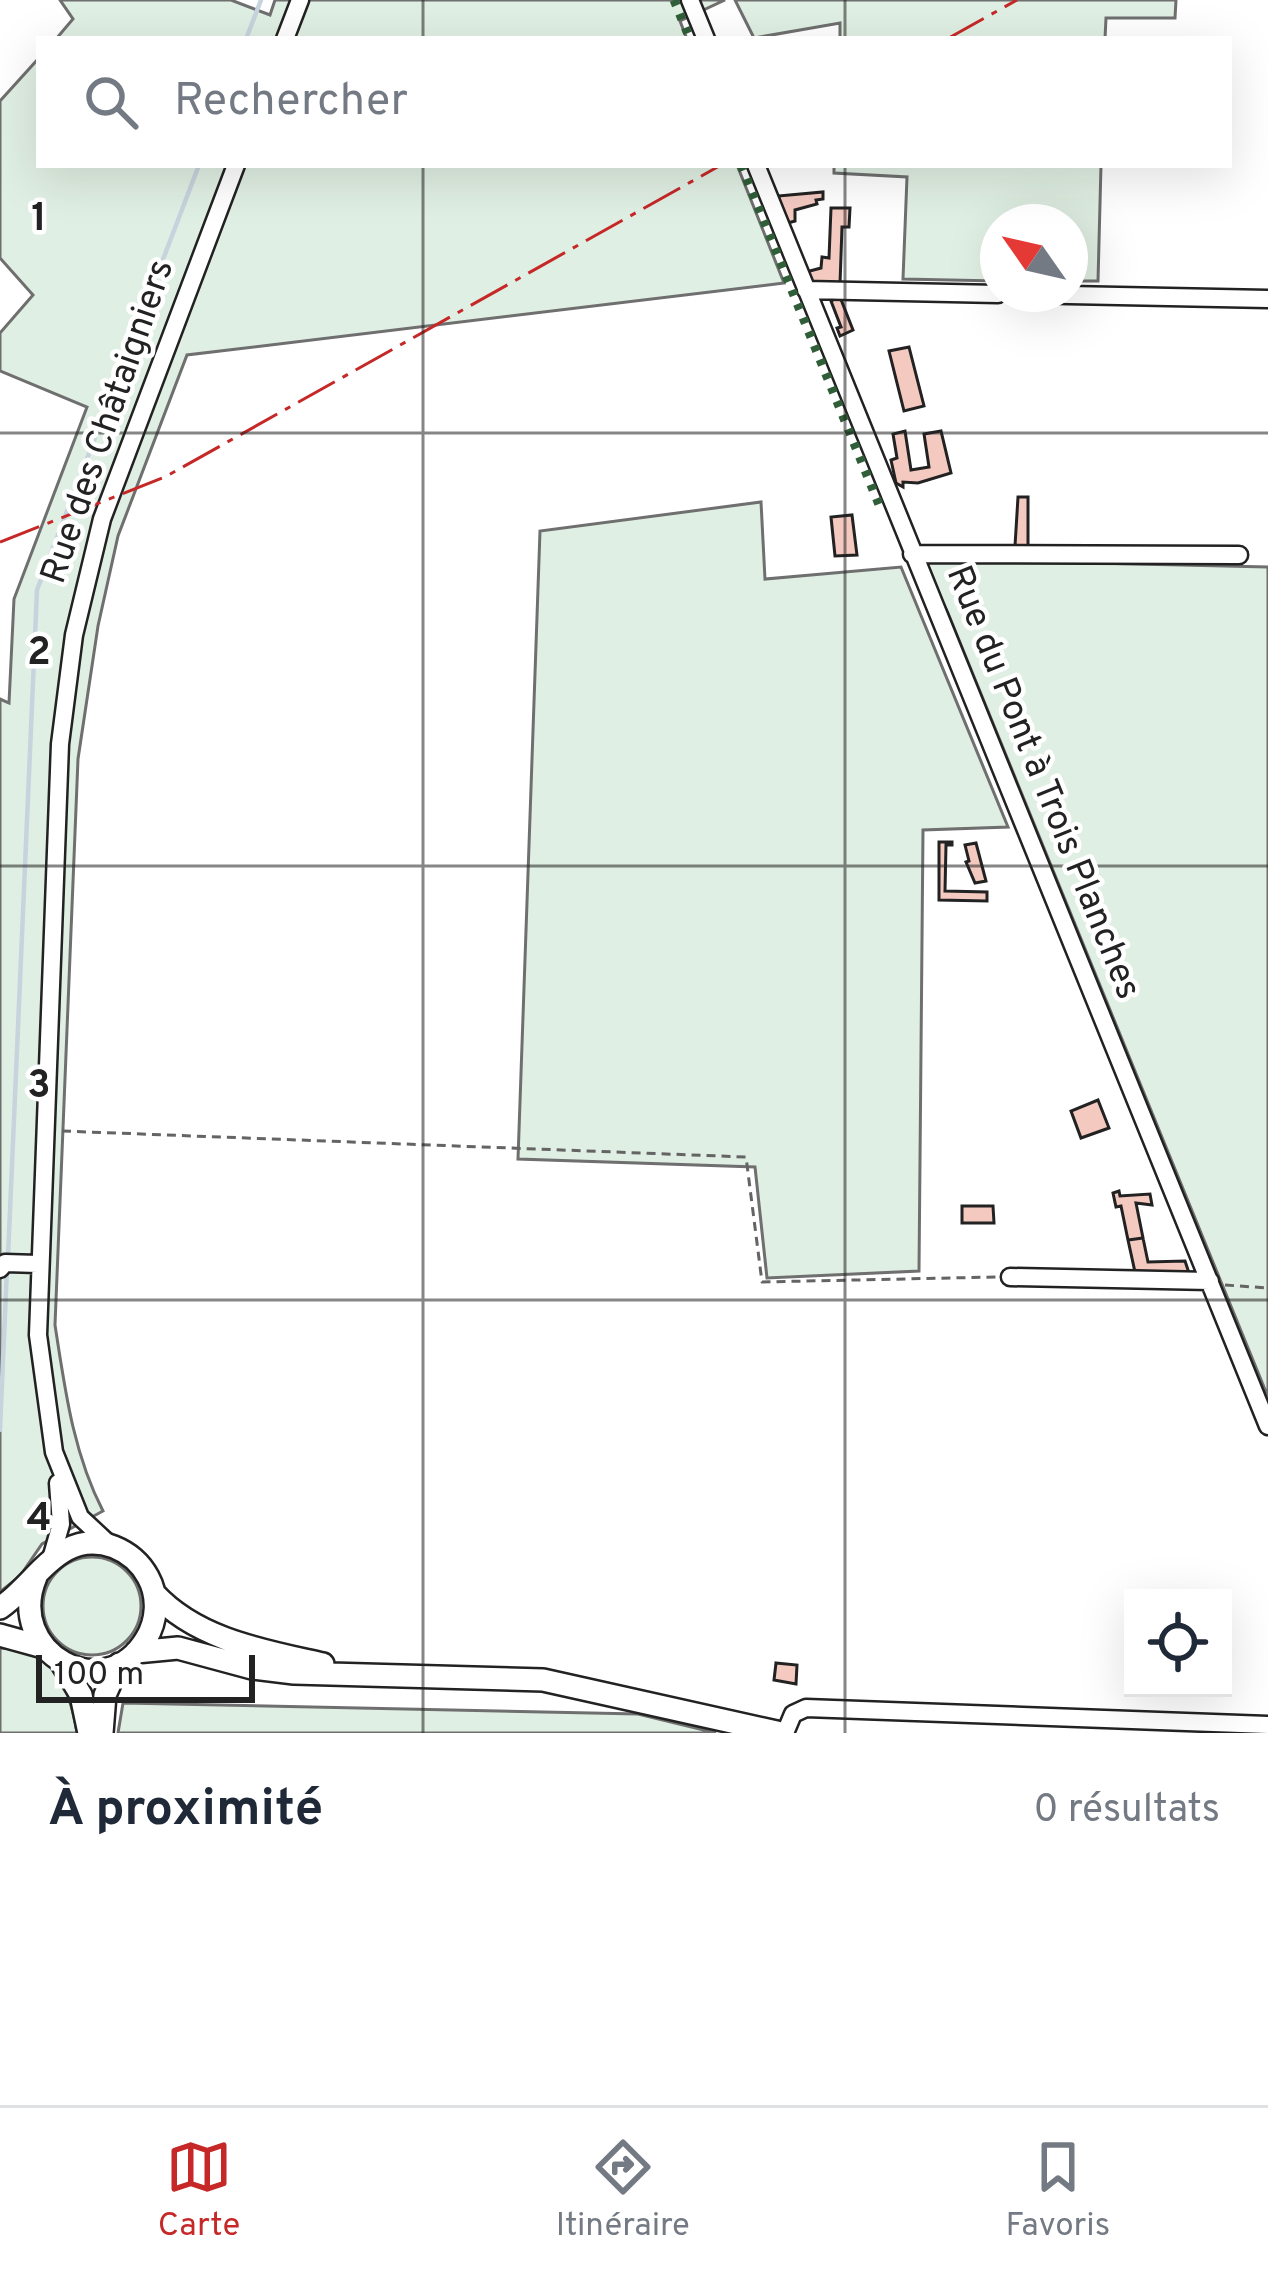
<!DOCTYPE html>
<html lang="fr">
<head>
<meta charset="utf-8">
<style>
	:root { --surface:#fff; --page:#f2f2f3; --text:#1f2937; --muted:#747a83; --line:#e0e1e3; --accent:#c62828 }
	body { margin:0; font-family:Overpass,sans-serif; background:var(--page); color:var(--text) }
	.controls { position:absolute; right:36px; bottom:36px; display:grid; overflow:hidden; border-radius:0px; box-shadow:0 12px 48px #0002 }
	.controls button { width:108px; height:108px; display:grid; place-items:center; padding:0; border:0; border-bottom:3px solid var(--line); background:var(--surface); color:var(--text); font:60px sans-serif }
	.compass { position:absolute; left:980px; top:204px; width:108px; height:108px; border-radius:50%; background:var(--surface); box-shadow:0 12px 48px #0002; rotate:304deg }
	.scale { position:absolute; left:36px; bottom:30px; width:219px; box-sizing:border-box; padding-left:12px; border:6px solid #222; border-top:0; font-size:33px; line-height:42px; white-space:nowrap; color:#222; -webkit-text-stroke:9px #fff; paint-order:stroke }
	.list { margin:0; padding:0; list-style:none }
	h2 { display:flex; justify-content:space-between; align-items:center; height:156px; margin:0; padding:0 48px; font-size:51px }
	h2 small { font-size:39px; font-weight:400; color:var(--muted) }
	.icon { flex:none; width:66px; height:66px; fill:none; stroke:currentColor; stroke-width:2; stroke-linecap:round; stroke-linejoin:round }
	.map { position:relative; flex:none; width:1268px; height:1733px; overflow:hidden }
	.search { position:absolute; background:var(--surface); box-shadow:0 12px 48px #0002; left:36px; right:36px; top:36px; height:132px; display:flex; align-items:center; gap:30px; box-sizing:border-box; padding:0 42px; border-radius:0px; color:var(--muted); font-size:45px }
	.sheet { height:372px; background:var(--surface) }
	nav { display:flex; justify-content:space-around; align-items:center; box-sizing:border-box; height:168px; border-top:3px solid var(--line); background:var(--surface); font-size:33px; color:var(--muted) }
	nav a { display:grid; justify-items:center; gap:6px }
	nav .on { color:var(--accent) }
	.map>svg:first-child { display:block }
	.green { fill:#e0efe3; stroke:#6f6f6f; stroke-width:3 }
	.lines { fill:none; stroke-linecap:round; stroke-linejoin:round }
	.stream { stroke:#c7d3dd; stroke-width:4.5 }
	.building { fill:#f3c9c0; stroke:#222; stroke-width:3 }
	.minor-casing { stroke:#222; stroke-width:21 }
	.major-casing { stroke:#222; stroke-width:26 }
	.path { stroke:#646464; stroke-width:3; stroke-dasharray:9 6; stroke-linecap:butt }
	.minor { stroke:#fff; stroke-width:16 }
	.major { stroke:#fff; stroke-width:21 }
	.hedge { stroke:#2f5e38; stroke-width:9; stroke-dasharray:6 9; stroke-linecap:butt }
	.power { stroke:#c62828; stroke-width:3; stroke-dasharray:42 9 6 9; stroke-linecap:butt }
	.grid { fill:none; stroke:#222; stroke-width:3; stroke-opacity:0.55 }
	.labels { text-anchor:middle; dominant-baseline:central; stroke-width:9; stroke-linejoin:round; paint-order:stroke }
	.street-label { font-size:36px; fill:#222; stroke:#fff }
	.grid-label { font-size:39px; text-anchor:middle; font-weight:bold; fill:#222; stroke:#fff; stroke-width:9; stroke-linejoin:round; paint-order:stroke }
</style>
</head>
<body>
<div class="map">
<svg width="1268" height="1733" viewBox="0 0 1268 1733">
	<rect width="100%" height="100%" fill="#fff"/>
	<path class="green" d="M60,0H231L270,15L275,0H725L680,21L687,39H56L73,19Z
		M735,0H1176L1175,18H1106L1105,39H840V23L754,38Z
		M39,58V165H737L784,283L187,355L118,536L98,626L78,759L55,1325C65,1389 73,1453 103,1511L42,1544L20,1576L0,1592V699L9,703L14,599L87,407L0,371V333L33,295L0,258V101Z
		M834,165H1101L1098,281H1070V222H998V281L903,279L907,177L834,173Z
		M761,502L765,579L901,567L1008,827L923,830L919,1271L767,1278L755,1167L518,1159L540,531Z
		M921,559L1268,567V1397L948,613Z
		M43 1606a49 49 0 1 1 98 0a49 49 0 1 1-98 0Z
		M0,1648C54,1650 69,1684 77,1733H0Z
		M123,1703L638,1714L716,1733H118Z"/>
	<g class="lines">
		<path class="stream" d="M246,39L261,0
			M8,1257L37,590L199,165
			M0,1430L7,1268"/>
	</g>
	<path class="building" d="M823,192V199L816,200L817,204L795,210V221L788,223L778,196Z
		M831,208H850L849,227H842L840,284L811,283L806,272L821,268L822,257L829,258Z
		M840,297L853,330L840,336L837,328L841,327L831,301Z
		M909,347L924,406L904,411L889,351Z
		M905,431L911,470L929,467L924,434L941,431L951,473L918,483L903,482V487L896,483L891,460L897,458L893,434Z
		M1018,497H1028V549L1015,546Z
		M852,515L857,555L835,556L831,517Z
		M939,842H952V845H946L945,891L987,892V901L939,900Z
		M976,843L986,881L975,883L966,862L969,861L965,845Z
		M1098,1100L1109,1128L1081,1138L1071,1111Z
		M1119,1191L1120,1196L1150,1194L1152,1205L1136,1203L1143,1238L1128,1240L1121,1206L1116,1207L1113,1193Z
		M962,1206H993L994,1223H962Z
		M1143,1238L1148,1262L1185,1261L1189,1273L1135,1272L1128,1240Z
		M776,1663L797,1665L796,1684L774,1680Z"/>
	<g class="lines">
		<defs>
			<path id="minor" d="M690,0L706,39
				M285,39L300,0
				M756,165L1268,1426
				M806,290L998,294
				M1019,294L1268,299
				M912,554L1239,555
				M0,1269L5,1263L38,1264
				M1010,1277L1210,1281
				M108,1543L80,1517L54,1452L38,1335L60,744L74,635L102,519L236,165
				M51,1559L61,1524L58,1483
				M785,1733L793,1714L806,1708L1268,1725"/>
			<path id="major" d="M154,1593C197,1640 265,1651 323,1664
				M0,1608C37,1583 61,1527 114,1547C129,1553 141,1564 148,1577C159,1597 157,1621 146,1639C105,1708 4,1653 36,1577
				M0,1635L43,1647
				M136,1652L178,1648L252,1668L294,1673L543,1680L781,1733
				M61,1662L81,1695L89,1733
				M102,1733L105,1695L119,1664"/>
		</defs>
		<use href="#minor" class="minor-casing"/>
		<use href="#major" class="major-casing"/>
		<path class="path" d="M62,1131L746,1157L762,1282L996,1277
			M1225,1285L1268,1288"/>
		<use href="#minor" class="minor"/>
		<use href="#major" class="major"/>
		<path class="hedge" d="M674,0L690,39
			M741,165L882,512"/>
		<path class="power" d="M947,39L1017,0
			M0,542L165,477L721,165"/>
	</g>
	<path class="grid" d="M423,0V39M845,0V39M423,165V1733M845,165V1733M0,433H1268M0,866H1268M0,1300H1268"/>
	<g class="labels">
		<g class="street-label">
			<text transform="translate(109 422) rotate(-71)">Rue des Châtaigniers</text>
			<text transform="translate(1042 783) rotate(68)">Rue du Pont à Trois Planches</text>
		</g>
	</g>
	<g class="grid-label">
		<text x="39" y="230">1</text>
		<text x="39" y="664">2</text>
		<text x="39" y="1097">3</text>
		<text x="39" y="1530">4</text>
	</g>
</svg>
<div class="controls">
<button><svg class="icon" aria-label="locate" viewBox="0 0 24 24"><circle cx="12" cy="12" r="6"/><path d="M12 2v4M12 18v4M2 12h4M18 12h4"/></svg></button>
</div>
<svg class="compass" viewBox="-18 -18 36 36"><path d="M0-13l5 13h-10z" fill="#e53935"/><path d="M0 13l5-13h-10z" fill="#747a83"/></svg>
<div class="scale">100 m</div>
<div class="search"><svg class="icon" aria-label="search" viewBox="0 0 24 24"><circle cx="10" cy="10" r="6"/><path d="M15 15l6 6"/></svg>Rechercher</div>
</div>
<section class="sheet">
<h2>À proximité<small>0 résultats</small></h2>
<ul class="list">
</ul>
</section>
<nav>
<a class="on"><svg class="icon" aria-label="map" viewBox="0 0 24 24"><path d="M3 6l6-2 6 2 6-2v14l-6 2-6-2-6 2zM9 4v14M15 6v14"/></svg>Carte</a>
<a><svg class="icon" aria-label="directions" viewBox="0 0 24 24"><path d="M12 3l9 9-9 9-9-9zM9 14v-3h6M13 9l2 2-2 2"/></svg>Itinéraire</a>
<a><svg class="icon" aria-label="saved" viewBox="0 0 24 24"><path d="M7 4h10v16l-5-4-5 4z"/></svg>Favoris</a>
</nav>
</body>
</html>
